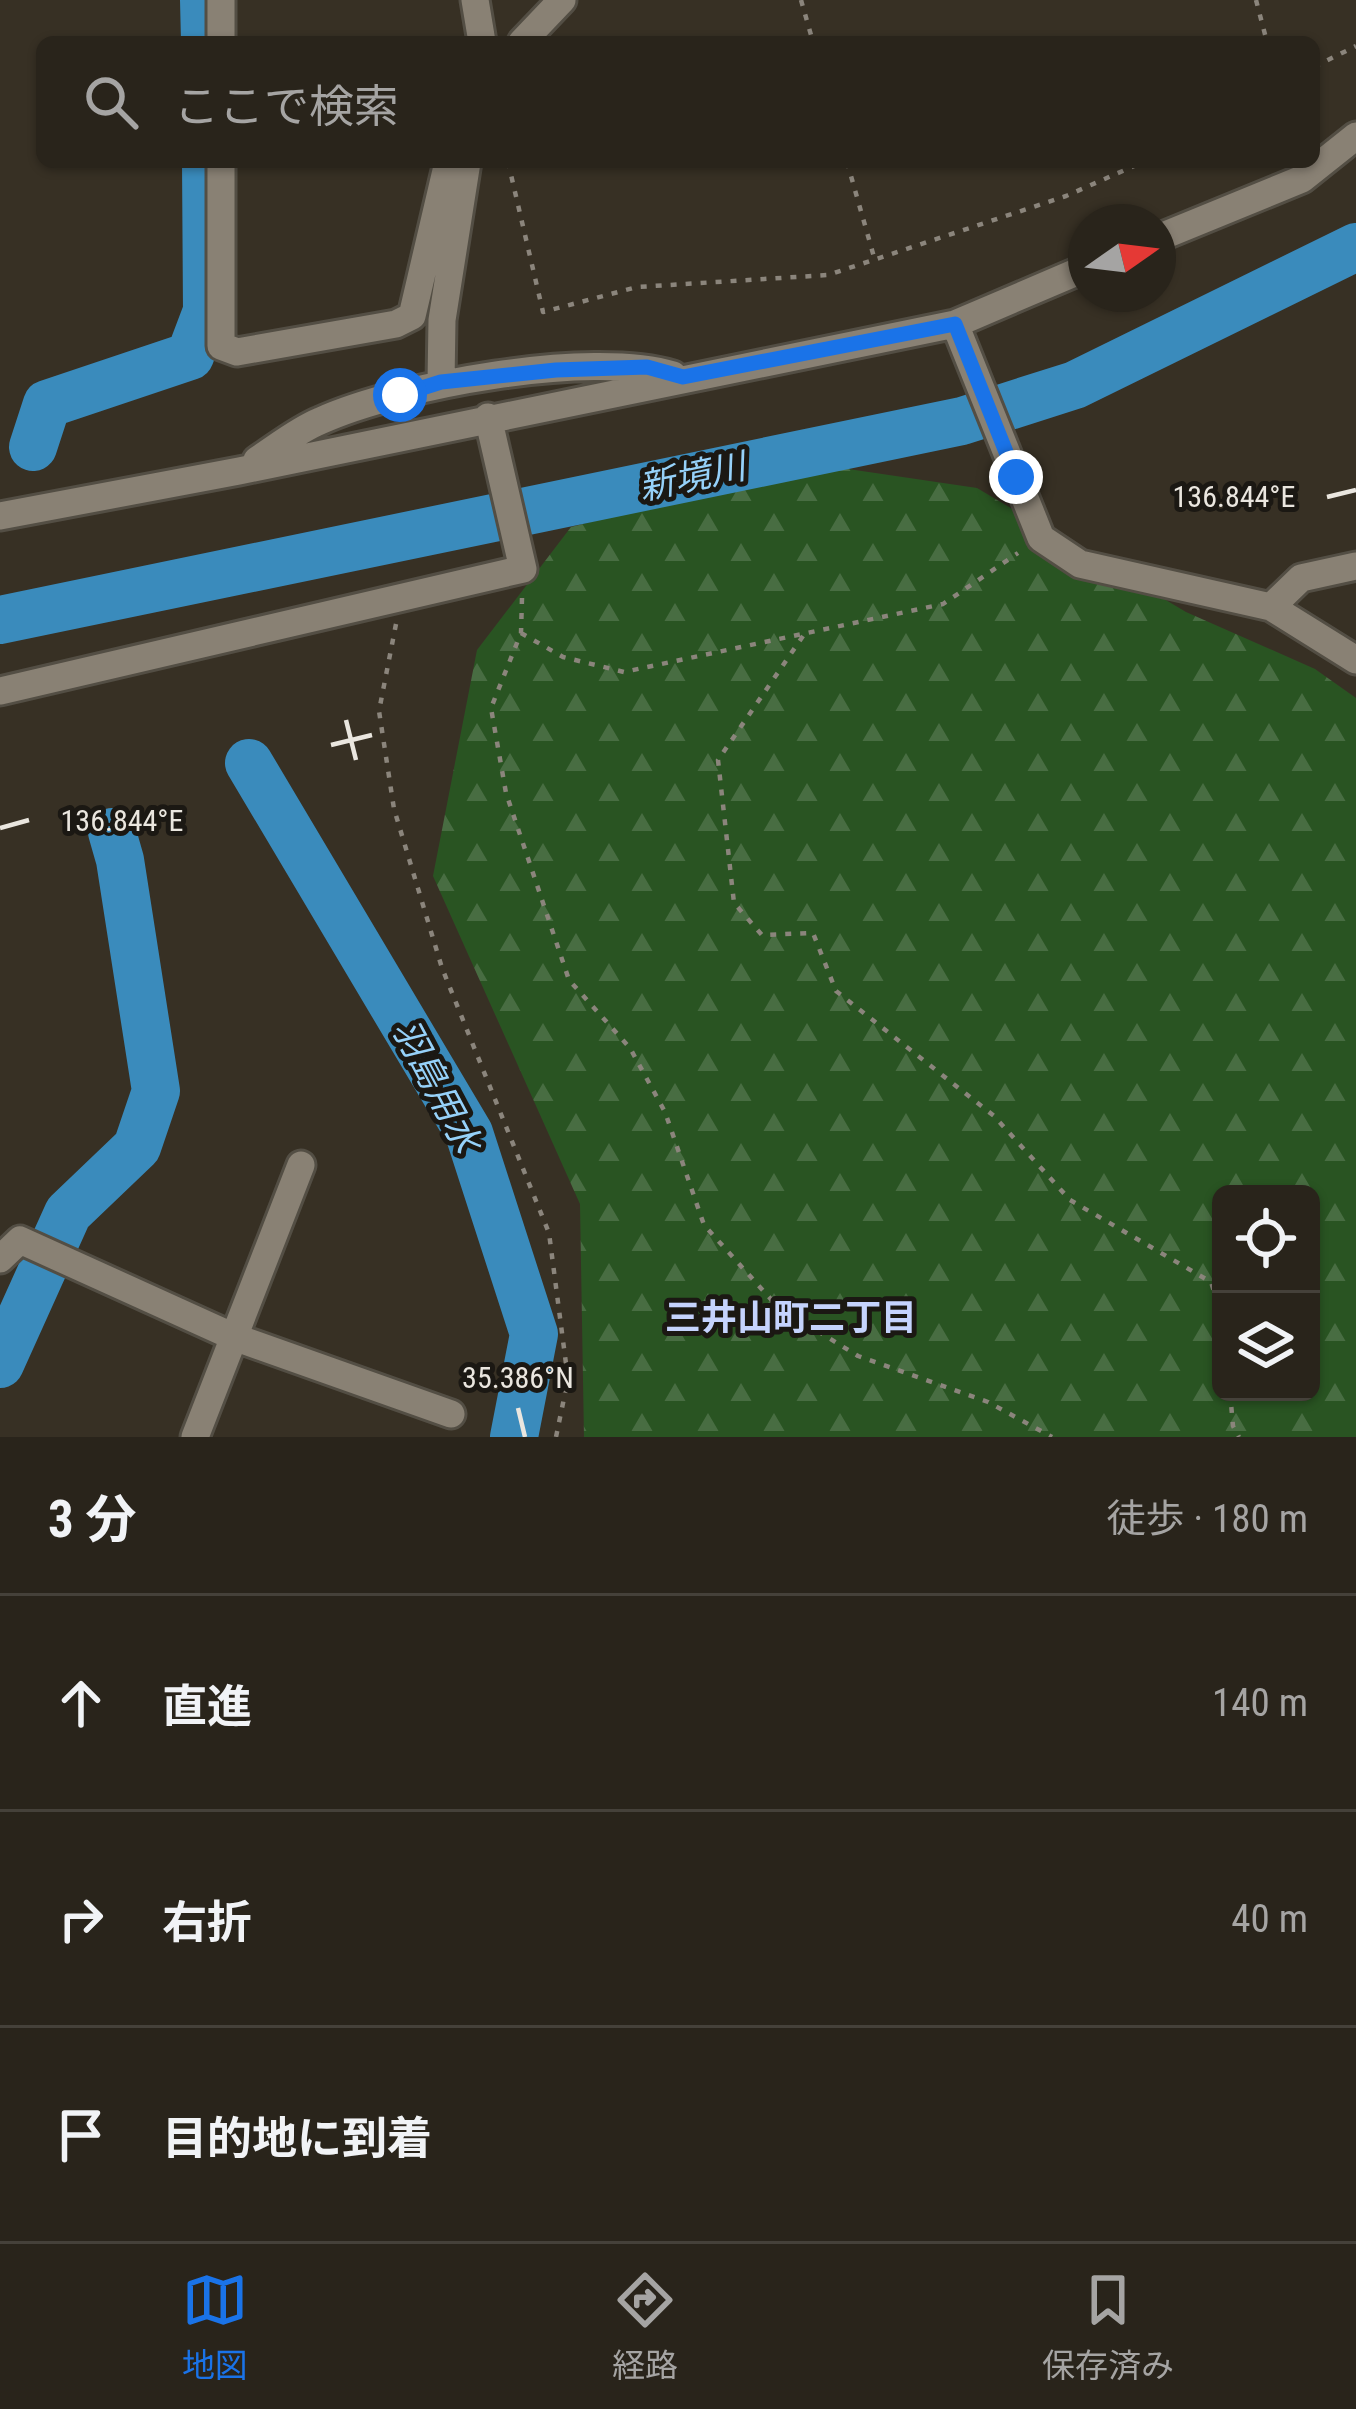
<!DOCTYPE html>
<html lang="ja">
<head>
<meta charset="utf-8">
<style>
	:root { --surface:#29241b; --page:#312c24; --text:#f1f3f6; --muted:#a5a4a3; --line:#45413a; --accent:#1a73e8 }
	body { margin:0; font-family:"Roboto Condensed","Noto Sans JP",sans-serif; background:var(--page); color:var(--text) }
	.controls { position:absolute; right:36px; bottom:36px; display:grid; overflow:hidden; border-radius:18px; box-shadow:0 3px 9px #0004 }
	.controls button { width:108px; height:108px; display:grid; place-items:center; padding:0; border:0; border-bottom:3px solid var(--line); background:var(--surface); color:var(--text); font:60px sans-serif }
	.compass { position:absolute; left:1068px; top:204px; width:108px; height:108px; border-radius:50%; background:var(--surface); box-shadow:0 3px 9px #0004; rotate:76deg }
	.stop { position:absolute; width:36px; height:36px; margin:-27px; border:9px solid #1a73e8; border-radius:50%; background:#fff }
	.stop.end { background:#1a73e8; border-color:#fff; box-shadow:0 3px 12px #0008 }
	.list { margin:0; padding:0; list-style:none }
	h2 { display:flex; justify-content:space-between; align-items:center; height:156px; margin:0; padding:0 48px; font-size:51px }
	h2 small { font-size:39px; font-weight:400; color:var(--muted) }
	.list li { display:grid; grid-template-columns:78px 1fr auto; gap:36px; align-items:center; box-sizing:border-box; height:216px; padding:0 48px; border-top:3px solid var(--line) }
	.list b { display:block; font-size:45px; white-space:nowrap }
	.list em { font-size:39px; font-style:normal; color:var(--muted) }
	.icon { flex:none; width:66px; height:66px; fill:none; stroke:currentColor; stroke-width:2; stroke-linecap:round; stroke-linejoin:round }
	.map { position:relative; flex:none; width:1356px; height:1437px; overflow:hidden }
	.search { position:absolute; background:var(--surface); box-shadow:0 3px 9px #0004; left:36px; right:36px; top:36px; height:132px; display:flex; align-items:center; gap:30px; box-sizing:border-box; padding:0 42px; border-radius:18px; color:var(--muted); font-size:45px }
	.sheet { height:804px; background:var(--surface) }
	nav { display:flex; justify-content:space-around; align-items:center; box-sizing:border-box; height:168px; border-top:3px solid var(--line); background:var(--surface); font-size:33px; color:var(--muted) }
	nav a { display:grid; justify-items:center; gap:6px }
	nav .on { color:var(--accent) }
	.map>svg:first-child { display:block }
	.forest { fill:url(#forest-firs); fill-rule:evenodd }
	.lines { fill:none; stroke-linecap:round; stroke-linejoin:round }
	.river { stroke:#3a8bbc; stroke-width:48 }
	.minor-casing { stroke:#534e44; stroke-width:33 }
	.path { stroke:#8b857c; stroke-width:4.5; stroke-dasharray:6 9; stroke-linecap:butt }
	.minor { stroke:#898174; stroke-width:27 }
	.route { stroke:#1a73e8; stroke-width:15 }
	.ticks { fill:none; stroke:#eae6df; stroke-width:4.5 }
	.labels { text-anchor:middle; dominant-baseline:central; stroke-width:10; stroke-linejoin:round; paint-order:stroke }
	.water-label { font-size:36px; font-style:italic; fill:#96d1f9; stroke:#1b1813 }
	.neighbourhood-label { font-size:36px; font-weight:bold; fill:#c5d3fd; stroke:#1b1813 }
	.ticks-label { font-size:30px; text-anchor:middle; fill:#eae6df; stroke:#1b1813; stroke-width:10; stroke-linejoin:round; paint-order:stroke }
</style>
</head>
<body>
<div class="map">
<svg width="1356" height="1437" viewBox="0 0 1356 1437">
	<defs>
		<pattern id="forest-firs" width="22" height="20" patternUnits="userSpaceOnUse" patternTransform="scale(3)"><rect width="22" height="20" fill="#295422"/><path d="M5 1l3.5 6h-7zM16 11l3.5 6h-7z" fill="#486d42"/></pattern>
	</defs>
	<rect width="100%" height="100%" fill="#373024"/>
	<path class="forest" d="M821,465L977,488L1186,612L1315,669L1356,698V1437H584L580,1204L433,876L477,650L571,527ZM1221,1194H1311V1392H1221Z"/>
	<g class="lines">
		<path class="river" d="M204,0L205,42
			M33,447L47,404L190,356L207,311L206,162
			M0,620L962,421L1075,385L1356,247
			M249,763L469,1133L534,1334L514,1437
			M0,1364L68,1213L137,1147L156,1091L120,860L112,832"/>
		<defs>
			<path id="minor" d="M221,0V42
				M475,0L482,42
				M522,42L562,0
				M221,162V346L237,352L396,324L412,316L448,162
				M1158,238L1302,179L1356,136
				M955,324L1041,538L1080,564L1271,607L1356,660
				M441,382L442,320L467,162
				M257,460C277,447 298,430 320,421C399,385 591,350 673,375
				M0,516L239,471L955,324L1086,268
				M1271,607L1301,578L1356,566
				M0,691L523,569L488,417
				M0,1259L20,1240L234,1337L451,1414
				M195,1437L301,1165"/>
		</defs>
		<use href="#minor" class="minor-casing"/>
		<path class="path" d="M801,0L813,42
			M1256,0L1267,42
			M1314,67L1356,46
			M508,162L543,312L637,287L828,275L1066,196L1143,162
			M847,162L874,257
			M522,598L521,633L491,708L506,793L569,980L630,1048L665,1112L704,1225L777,1306L858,1356L988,1402L1052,1437
			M396,624L379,711L394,809L442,968L549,1233L568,1379L556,1437
			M521,633L563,657L624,672L943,604L1018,553
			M803,636L718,760L734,903L762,935L813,933L836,991L994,1116L1070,1200L1211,1282L1221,1313
			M1230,1392L1233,1426L1239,1437"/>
		<use href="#minor" class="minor"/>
	</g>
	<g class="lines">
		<path class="route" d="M400,395L441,382L556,370L647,367L683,377L955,324L1016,477"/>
	</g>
	<path class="ticks" d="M1327,497L1356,490M346,720L356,760M331,745L372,735M0,828L29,820M518,1408L525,1437"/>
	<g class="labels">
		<g class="water-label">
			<text transform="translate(692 477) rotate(-12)">新境川</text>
			<text transform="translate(436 1086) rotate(62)">羽島用水</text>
		</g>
		<g class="neighbourhood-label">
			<text x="791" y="1318">三井山町二丁目</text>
		</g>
	</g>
	<g class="ticks-label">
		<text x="1234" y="507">136.844°E</text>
		<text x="122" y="831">136.844°E</text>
		<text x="518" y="1388">35.386°N</text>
	</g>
</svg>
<div class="controls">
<button><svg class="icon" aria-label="locate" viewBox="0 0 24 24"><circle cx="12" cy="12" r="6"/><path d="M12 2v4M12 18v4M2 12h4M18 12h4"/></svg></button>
<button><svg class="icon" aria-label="layers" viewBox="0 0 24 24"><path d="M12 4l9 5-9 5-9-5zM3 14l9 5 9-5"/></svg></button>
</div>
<svg class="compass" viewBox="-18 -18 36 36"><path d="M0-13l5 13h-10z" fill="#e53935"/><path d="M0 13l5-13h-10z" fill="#a5a4a3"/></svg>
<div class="stop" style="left:400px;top:395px"></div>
<div class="stop end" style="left:1016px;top:477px"></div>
<div class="search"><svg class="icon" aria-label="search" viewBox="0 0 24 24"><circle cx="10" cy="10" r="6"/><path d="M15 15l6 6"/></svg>ここで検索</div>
</div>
<section class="sheet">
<h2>3 分<small>徒歩 · 180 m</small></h2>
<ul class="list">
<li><svg class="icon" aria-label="ahead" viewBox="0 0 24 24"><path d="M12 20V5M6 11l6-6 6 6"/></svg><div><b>直進</b></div><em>140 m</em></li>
<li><svg class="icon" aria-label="right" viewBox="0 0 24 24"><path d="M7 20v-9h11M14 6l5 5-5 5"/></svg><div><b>右折</b></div><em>40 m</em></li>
<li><svg class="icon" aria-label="arrive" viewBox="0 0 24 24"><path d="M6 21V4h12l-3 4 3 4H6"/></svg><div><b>目的地に到着</b></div></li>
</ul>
</section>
<nav>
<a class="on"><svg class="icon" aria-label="map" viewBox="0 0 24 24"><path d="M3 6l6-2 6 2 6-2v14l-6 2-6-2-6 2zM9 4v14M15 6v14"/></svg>地図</a>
<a><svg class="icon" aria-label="directions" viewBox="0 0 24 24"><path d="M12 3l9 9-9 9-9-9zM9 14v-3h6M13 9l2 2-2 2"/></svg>経路</a>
<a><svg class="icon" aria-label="saved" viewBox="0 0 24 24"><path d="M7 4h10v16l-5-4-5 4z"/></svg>保存済み</a>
</nav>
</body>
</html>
